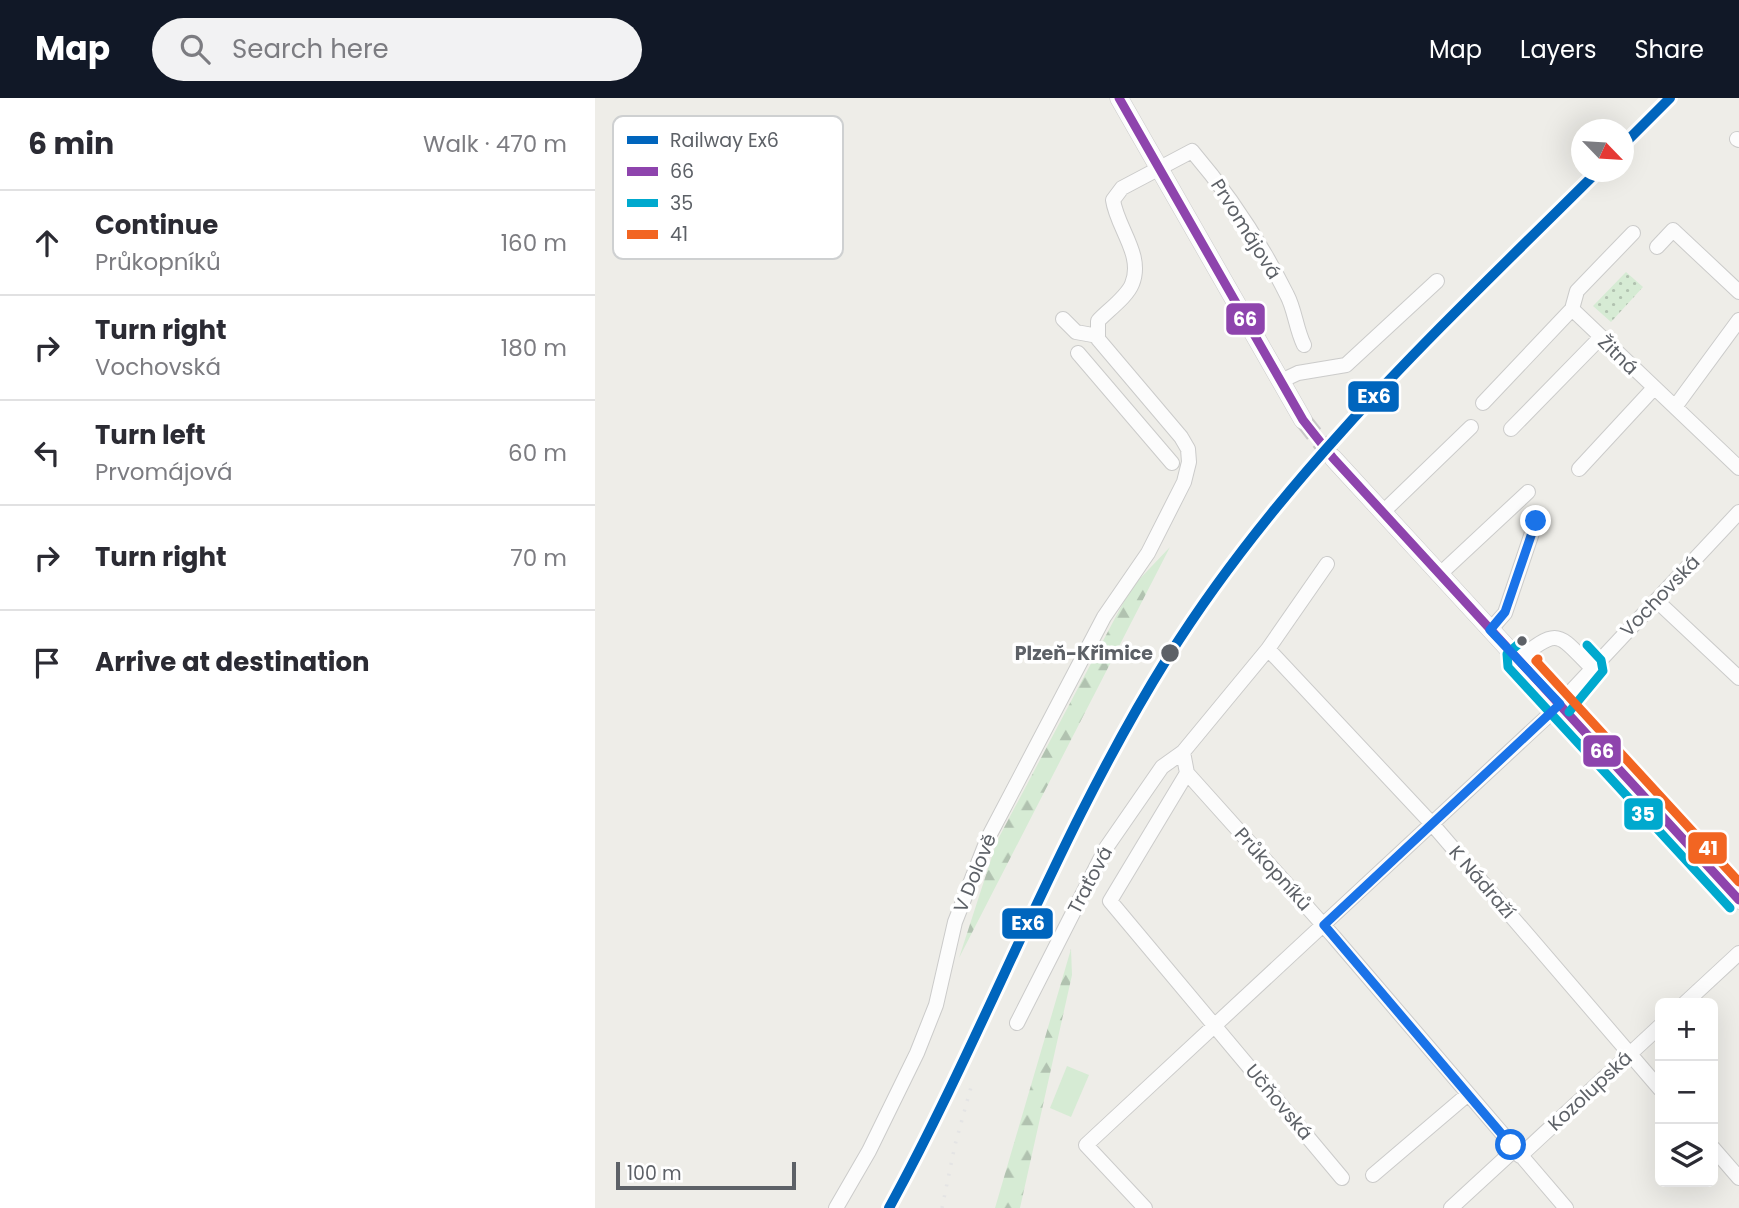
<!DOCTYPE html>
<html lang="en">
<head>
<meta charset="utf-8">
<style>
	:root { --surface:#fff; --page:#f2f2f3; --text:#2b2b33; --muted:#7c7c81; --line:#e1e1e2; --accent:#111827 }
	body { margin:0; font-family:Poppins,sans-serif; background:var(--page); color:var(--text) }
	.controls { position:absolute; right:21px; bottom:21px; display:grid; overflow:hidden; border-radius:10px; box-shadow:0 7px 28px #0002 }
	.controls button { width:63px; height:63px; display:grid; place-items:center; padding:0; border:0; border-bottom:2px solid var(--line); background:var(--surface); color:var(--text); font:35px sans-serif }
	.compass { position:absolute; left:976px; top:21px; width:63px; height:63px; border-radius:50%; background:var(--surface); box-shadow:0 7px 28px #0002; rotate:115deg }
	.scale { position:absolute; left:21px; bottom:18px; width:180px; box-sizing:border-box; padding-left:7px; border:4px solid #5d6167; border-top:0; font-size:19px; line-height:24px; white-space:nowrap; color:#5d6167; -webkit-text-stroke:5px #fff; paint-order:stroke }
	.stop { position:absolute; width:21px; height:21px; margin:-16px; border:5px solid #1a73e8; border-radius:50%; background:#fff }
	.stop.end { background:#1a73e8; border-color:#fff; box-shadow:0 2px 7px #0008 }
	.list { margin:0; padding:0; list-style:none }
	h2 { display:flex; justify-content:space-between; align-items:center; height:91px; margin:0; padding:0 28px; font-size:30px }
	h2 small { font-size:23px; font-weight:400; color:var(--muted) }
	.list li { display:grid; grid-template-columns:46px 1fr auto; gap:21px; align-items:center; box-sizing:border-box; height:105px; padding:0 28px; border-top:2px solid var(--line) }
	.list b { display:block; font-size:26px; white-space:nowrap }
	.list p { margin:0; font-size:23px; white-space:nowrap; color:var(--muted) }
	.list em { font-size:23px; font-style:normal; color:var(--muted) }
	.icon { flex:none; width:38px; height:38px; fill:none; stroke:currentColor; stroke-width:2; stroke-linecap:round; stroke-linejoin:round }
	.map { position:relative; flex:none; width:1144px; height:1110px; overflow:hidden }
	header { display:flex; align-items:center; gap:42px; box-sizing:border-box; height:98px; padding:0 35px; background:var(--accent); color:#fff }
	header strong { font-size:33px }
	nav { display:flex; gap:38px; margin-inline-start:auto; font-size:24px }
	.search { width:490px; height:63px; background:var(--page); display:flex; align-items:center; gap:18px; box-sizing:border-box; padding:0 24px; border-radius:38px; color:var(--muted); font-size:26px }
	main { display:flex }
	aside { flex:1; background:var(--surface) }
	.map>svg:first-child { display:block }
	.green { fill:url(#green-dots) }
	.forest { fill:url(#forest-firs) }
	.pitch { fill:#d6ebd4 }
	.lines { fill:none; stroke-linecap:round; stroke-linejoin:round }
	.tertiary-tunnel { stroke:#cacac8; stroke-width:18; stroke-dasharray:18 9; stroke-linecap:butt }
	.minor-casing { stroke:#cbcbca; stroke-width:16 }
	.tertiary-casing { stroke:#cbcbca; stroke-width:19 }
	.minor { stroke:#fcfcfc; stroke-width:14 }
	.tertiary { stroke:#fcfcfc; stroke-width:18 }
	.rail { stroke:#e4e4e4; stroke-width:3.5; stroke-dasharray:2 9; stroke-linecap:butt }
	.bus-1-casing { stroke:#fff; stroke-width:14 }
	.bus-2-casing { stroke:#fff; stroke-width:14 }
	.bus-3-casing { stroke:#fff; stroke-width:14 }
	.bus-1 { stroke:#8e44ad; stroke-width:9 }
	.bus-2 { stroke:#00a9ce; stroke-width:9 }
	.bus-3 { stroke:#f26522; stroke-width:9 }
	.rail-1-casing { stroke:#fff; stroke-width:16 }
	.rail-1 { stroke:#0065bd; stroke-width:10 }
	.route { stroke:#1a73e8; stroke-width:9 }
	.bus-dot { fill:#5d6167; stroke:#fff; stroke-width:2.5 }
	.labels { text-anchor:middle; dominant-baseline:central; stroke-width:7; stroke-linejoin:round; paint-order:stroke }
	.street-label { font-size:19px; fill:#5d6167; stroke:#fff }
	.stop-label { font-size:19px; font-weight:bold; fill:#5d6167; stroke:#fff; text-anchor:end }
	.key { fill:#fff; stroke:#ced0d1; stroke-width:2 }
	.key-label { font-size:19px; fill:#5d6167 }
	.line-badge { stroke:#fff; stroke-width:2.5 }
	.badge-label { font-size:19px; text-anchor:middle; font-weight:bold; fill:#fff }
</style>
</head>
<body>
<header>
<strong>Map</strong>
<div class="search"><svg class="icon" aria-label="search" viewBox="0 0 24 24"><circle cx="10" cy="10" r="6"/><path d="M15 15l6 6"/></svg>Search here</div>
<nav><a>Map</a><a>Layers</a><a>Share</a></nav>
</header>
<main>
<aside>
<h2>6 min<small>Walk · 470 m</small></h2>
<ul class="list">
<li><svg class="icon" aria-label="ahead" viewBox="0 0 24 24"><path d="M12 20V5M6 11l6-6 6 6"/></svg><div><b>Continue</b><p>Průkopníků</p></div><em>160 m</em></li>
<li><svg class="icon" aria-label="right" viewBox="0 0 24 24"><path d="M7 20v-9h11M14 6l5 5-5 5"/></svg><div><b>Turn right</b><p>Vochovská</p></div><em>180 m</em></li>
<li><svg class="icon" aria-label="left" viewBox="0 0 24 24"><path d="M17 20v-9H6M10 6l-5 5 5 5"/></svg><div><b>Turn left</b><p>Prvomájová</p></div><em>60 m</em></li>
<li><svg class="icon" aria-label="right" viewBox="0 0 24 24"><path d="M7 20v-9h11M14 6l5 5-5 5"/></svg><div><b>Turn right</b></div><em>70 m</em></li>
<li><svg class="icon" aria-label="arrive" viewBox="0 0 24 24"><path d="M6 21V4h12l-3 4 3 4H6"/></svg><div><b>Arrive at destination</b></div></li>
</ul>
</aside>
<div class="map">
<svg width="1144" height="1110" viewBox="0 0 1144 1110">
	<defs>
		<pattern id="green-dots" width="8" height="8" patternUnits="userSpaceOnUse" patternTransform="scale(1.75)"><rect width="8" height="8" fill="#d6ebd4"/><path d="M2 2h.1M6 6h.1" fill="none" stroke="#b1c2b0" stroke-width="1.8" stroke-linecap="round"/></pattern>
		<pattern id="forest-firs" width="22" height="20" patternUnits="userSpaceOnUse" patternTransform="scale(1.75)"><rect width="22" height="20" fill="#d6ebd4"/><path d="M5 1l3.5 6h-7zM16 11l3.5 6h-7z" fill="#b1c2b0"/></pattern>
	</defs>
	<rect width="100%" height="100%" fill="#eeede8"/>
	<path class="green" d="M1031,174L1048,189L1016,224L998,208Z"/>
	<path class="forest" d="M575,449L364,860L402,743L536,490Z
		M476,851L477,877L425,1110H400Z"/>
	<path class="pitch" d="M472,968L494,977L476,1019L455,1010Z"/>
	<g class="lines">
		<path class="tertiary-tunnel" d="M708,322L738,360"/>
		<defs>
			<path id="minor" d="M1142,41L1144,42
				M1038,135L982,193L977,211L1144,370
				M1062,149L1078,132L1144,194
				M468,221L481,234L503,238
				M483,255L577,365
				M686,283L703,275L751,267L842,183
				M888,305L977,211
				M1080,309L1144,222
				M916,331L1005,240
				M984,371L1058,291
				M789,413L876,329
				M845,476L933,394
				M1062,503L1144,580
				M895,532L910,515L941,423
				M673,551L838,727L1065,991
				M923,562C964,528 963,536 996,569
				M588,654L673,551L732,466
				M592,675L739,839L971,1110
				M1090,905L1144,855
				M422,925L511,750L567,669L588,654L592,675L515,803L747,1080
				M1118,1050L1144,1080
				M925,1058L1065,928
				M778,1077L872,997
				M241,1110L274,1053L322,955L341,907L360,824L393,740L509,519L553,455L589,384L594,364L593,351L586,339L503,241V223C512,213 532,199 537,186C549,157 522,130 518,102L527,90L597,53C633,95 667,147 692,197C700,212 701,231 709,247
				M550,1110L491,1047L955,616L1144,414
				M856,1110L919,1052"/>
			<path id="tertiary" d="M524,0L708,322
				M738,360L1144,802"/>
		</defs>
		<use href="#minor" class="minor-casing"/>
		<use href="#tertiary" class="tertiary-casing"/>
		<use href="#minor" class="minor"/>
		<use href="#tertiary" class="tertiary"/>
		<path class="rail" d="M347,1110L360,1047L378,982"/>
		<defs>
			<path id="bus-1" d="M524,0L708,322L738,360L1144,802"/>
			<path id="bus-2" d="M927,543L912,556L913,569L1135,810
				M974,614L1008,573L1006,562L992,547"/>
			<path id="bus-3" d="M943,561L941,563L1144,784"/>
		</defs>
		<use href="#bus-1" class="bus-1-casing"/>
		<use href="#bus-2" class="bus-2-casing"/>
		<use href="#bus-3" class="bus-3-casing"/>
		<use href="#bus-1" class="bus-1"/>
		<use href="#bus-2" class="bus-2"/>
		<use href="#bus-3" class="bus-3"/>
		<defs>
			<path id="rail-1" d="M1028,47L1075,0
				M294,1110C393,929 463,735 573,559C689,374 848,227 1002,74"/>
		</defs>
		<use href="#rail-1" class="rail-1-casing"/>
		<use href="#rail-1" class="rail-1"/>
	</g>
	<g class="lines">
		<path class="route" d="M916,1047L729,827L965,606L895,532L910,514L941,423"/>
	</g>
	<g class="bus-dot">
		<circle cx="927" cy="543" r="6"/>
		<circle cx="575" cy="555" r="10"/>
	</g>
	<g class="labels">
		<g class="street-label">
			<text transform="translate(651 131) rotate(58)">Prvomájová</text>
			<text transform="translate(1023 257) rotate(44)">Žitná</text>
			<text transform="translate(1065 498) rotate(-46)">Vochovská</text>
			<text transform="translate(678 771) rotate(48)">Průkopníků</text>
			<text transform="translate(380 775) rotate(-68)">V Dolově</text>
			<text transform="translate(495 782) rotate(-62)">Traťová</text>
			<text transform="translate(887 784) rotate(49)">K Nádraží</text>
			<text transform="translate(995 993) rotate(-43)">Kozolupská</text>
			<text transform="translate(684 1004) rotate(50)">Učňovská</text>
		</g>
		<g class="stop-label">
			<text x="558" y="555">Plzeň-Křimice</text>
		</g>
	</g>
	<rect x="18" y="18" width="230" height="143" rx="10" class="key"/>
	<rect x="32" y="38" width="31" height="8" fill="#0065bd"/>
	<rect x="32" y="69" width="31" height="9" fill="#8e44ad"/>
	<rect x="32" y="101" width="31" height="8" fill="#00a9ce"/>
	<rect x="32" y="132" width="31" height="9" fill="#f26522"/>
	<g class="key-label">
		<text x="75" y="49">Railway Ex6</text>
		<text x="75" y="80">66</text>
		<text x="75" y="112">35</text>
		<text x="75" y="143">41</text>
	</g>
	<g class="line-badge">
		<rect x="630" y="204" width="41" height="34" rx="7" fill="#8e44ad"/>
		<rect x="752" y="282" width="53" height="33" rx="7" fill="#0065bd"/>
		<rect x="987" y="636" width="40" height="34" rx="7" fill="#8e44ad"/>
		<rect x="1028" y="699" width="41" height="34" rx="7" fill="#00a9ce"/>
		<rect x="1092" y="733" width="41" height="34" rx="7" fill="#f26522"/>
		<rect x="406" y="809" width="53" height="33" rx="7" fill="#0065bd"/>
	</g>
	<g class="badge-label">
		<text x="650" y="228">66</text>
		<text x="779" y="305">Ex6</text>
		<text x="1007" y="660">66</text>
		<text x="1048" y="723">35</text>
		<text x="1113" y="757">41</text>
		<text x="433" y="832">Ex6</text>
	</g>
</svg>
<div class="controls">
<button>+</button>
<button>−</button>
<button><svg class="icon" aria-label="layers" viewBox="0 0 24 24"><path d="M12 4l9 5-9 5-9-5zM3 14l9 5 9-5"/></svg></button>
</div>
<svg class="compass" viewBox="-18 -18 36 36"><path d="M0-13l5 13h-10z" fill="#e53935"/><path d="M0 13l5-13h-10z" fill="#7c7c81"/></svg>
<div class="scale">100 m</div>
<div class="stop" style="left:916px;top:1047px"></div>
<div class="stop end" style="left:941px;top:423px"></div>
</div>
</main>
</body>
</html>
